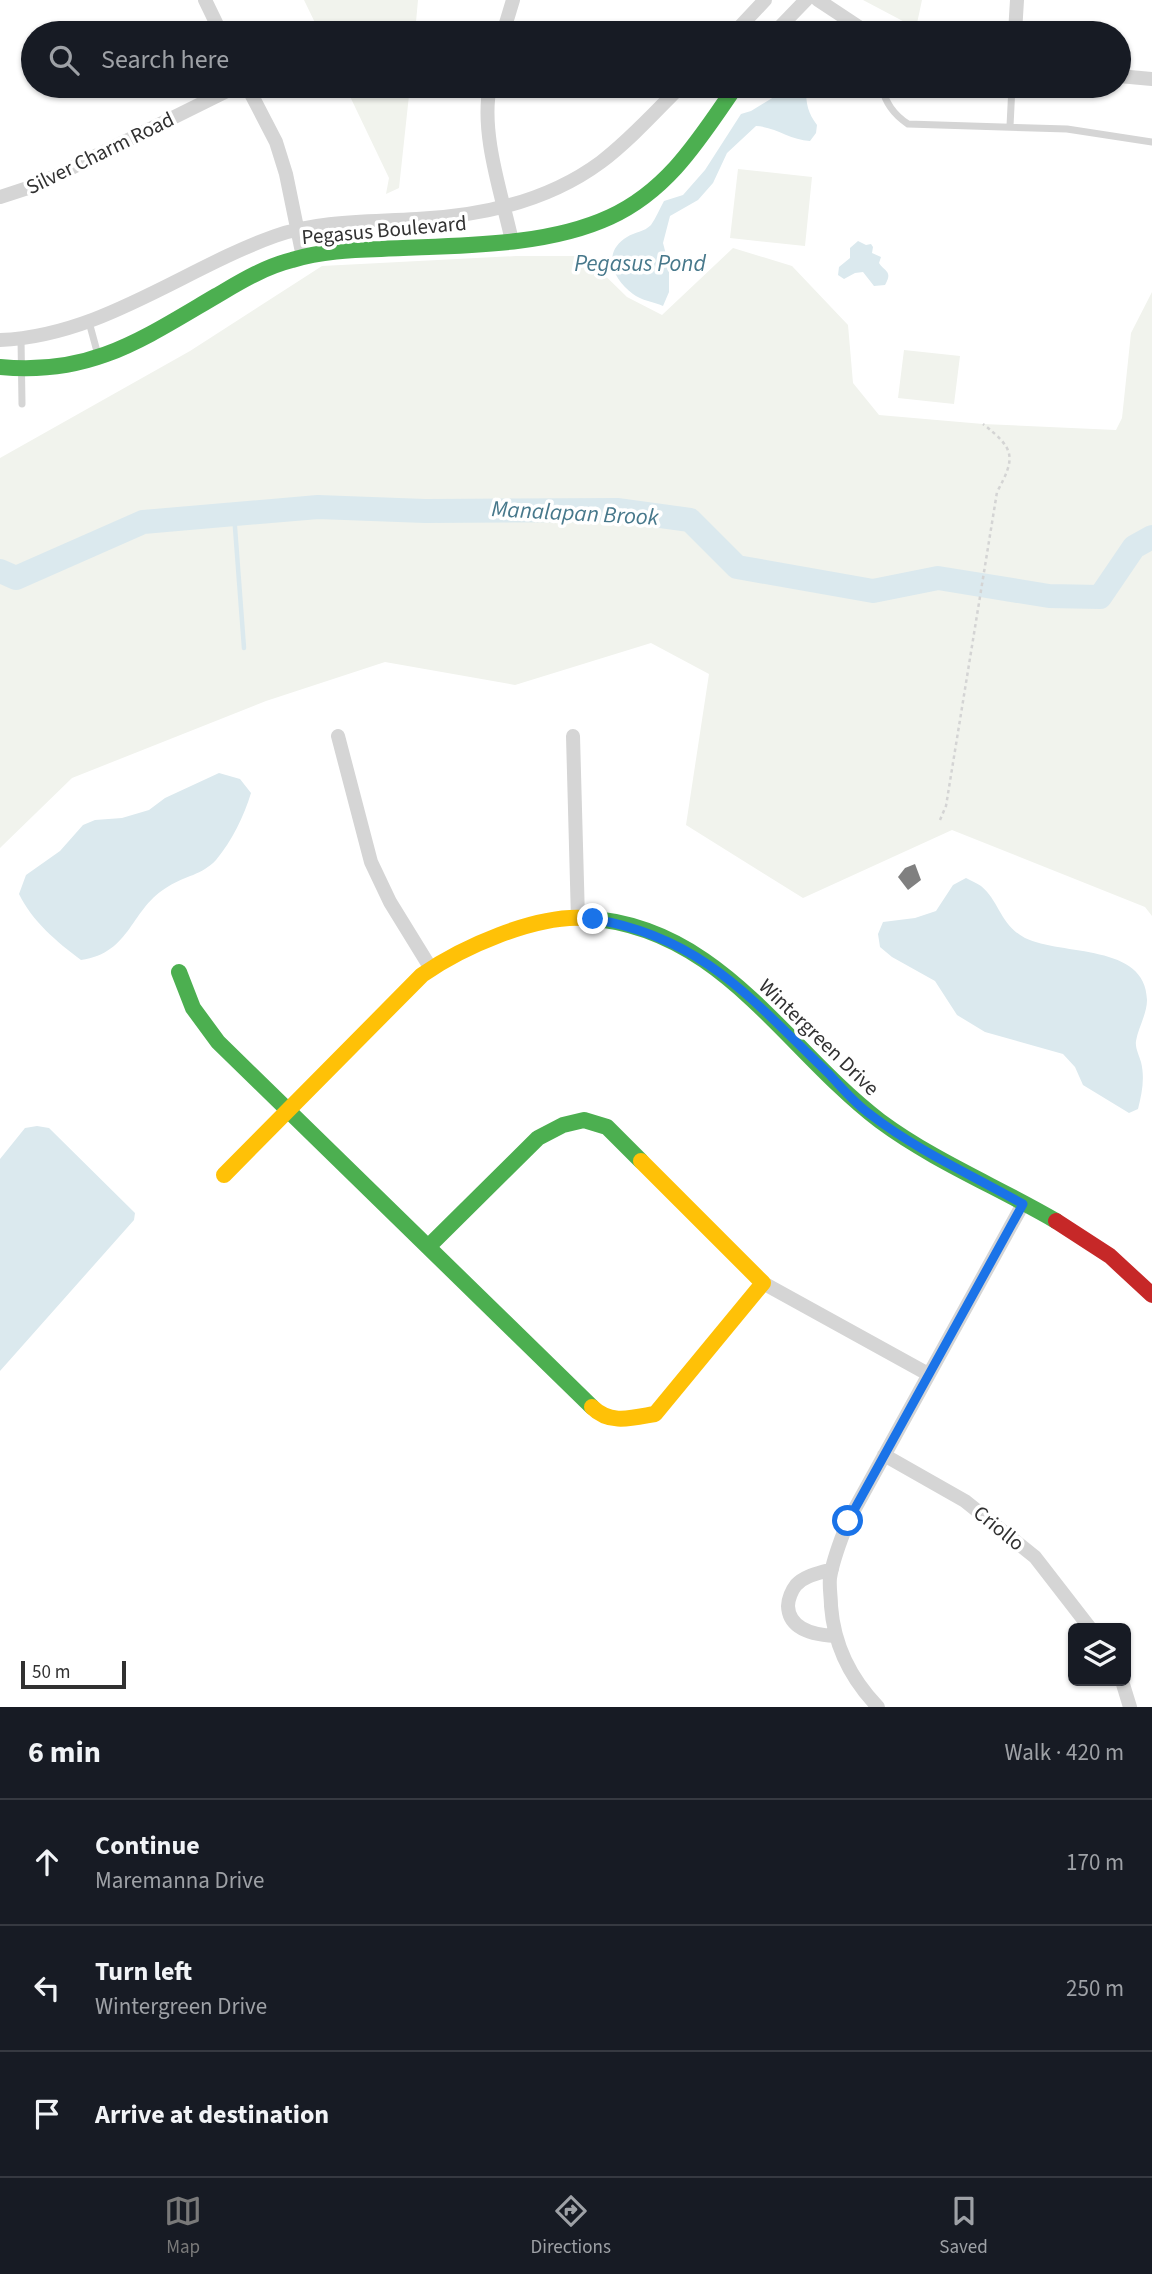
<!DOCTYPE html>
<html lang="en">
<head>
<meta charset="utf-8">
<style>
	:root { --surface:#171b24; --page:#242831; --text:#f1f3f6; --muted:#9ea1a6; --line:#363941; --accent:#797979 }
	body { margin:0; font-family:"Source Sans 3",sans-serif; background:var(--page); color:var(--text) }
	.controls { position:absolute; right:21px; bottom:21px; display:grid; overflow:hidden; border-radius:10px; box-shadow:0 2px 5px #0004 }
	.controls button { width:63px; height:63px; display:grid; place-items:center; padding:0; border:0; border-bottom:2px solid var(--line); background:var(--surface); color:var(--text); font:35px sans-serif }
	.scale { position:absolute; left:21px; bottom:18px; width:105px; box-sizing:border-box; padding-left:7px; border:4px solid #313131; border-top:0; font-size:19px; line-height:24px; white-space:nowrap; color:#313131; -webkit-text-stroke:5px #fff; paint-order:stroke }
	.stop { position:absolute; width:21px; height:21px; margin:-16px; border:5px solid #1a73e8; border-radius:50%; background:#fff }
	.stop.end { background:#1a73e8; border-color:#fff; box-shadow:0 2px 7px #0008 }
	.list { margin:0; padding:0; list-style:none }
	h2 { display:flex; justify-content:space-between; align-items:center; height:91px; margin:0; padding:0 28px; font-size:30px }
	h2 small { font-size:23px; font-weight:400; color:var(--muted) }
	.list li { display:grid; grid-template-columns:46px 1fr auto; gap:21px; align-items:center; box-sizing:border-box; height:126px; padding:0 28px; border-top:2px solid var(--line) }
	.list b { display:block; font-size:26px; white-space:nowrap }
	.list p { margin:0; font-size:23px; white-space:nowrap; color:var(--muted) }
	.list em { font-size:23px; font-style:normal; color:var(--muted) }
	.icon { flex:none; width:38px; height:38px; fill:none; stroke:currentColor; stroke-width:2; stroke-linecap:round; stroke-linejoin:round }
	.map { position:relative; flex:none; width:1152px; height:1707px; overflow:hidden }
	.search { position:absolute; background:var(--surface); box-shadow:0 2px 5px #0004; left:21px; right:21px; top:21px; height:77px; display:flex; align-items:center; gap:18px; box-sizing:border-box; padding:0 24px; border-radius:38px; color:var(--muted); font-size:26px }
	.sheet { height:469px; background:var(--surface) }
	nav { display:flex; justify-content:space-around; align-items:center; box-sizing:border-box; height:98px; border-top:2px solid var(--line); background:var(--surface); font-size:19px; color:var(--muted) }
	nav a { display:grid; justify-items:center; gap:4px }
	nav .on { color:var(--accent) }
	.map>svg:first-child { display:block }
	.green { fill:#f1f3ed }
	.water { fill:#dbe9ee }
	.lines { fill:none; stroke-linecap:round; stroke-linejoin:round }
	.stream { stroke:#dbe9ee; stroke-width:4.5 }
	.river { stroke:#dbe9ee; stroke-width:24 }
	.building { fill:#808080 }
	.path { stroke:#d4d4d4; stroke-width:2.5; stroke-dasharray:3.5 3.5; stroke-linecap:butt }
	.lane { stroke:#d5d5d5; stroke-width:7 }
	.street { stroke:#d5d5d5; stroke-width:14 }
	.fast { stroke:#4caf50; stroke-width:16 }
	.slow { stroke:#ffc107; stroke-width:16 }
	.jam { stroke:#c62828; stroke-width:16 }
	.route { stroke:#1a73e8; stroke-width:9 }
	.labels { text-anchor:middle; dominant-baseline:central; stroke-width:7; stroke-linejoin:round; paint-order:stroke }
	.street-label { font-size:21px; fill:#313131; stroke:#fff }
	.water-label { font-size:23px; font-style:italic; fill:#47788b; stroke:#fff }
</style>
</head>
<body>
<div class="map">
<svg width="1152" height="1707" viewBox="0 0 1152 1707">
	<rect width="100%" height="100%" fill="#fff"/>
	<path class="green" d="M304,0H418L415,33H320Z
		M863,0H922L916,28Z
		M345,86H410L399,188L386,194L389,178Z
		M738,169L812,177L805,246L730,238Z
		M733,248L792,266L848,325L853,383L879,415L983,424L1116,430L1122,418L1131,333L1152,292V916L1145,907L952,830L803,898L686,825L709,674L651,643L515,685L385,662L266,701L72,778L0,848V458L190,351L322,266L516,256H585L627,297L662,315Z
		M904,350L960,356L954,404L898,398Z"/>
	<path class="water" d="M781,86H810L806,89C806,104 808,113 817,125L816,133L810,141C790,140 776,127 756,126L727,153L713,183L698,200L670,216L663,243L669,266V292L663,306C654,302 640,300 633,294C613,279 601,253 627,237C635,232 644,232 651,225C656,218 660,208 664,201L683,195L705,170L741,114L751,111L779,94Z
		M858,241L866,245L871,244L873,247L872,253L881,257L879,263C885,272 893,271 885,285L874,286L863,272L855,273L844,279L838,275L839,267L850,258V248Z
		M219,773L240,779L251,793C244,816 232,841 216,860C202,875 185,876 169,886C130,908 132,953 81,960C57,942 32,921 19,894L26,875L60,851L83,825L95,820L122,818L149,810L165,798Z
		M966,878C971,881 977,883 981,886C1000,902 1000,925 1025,938C1062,956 1146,943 1147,1000C1147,1014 1138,1028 1136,1041C1135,1048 1139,1055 1141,1062C1145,1078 1142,1093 1138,1109L1129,1113L1083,1085L1075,1067L1063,1054L985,1032L957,1015L935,981L892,957L880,947L878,934L883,922L915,918L936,911L953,885Z
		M37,1126L49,1128L135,1213L134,1220L0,1371V1159L25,1128Z"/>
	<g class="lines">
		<path class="stream" d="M234,514L244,648"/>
		<path class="river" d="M0,571L16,578L143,522L318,507L425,511L617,510L690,520L737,567L873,591L938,578L1049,596L1100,597L1134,547L1152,537"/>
	</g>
	<path class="building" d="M915,864L921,880L908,890L898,877L905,868Z"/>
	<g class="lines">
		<path class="path" d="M940,820L946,806L997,492C1016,457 1015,449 983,424"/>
		<path class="lane" d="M881,86C886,103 893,114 908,124L1067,129L1152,142
			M1010,126L1012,86
			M89,322L98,355
			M21,339L22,404"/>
		<path class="street" d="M205,0L221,33
			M818,0L868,33
			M503,33L513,0
			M734,33L765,0
			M774,33L806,0
			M1015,33L1017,0
			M1119,76L1152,79
			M247,86L276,142L286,174L303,257
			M490,86C480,133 502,195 512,241
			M0,197L37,185L237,86
			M0,340C101,336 183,269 275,236C320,220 370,222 417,219C482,216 547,202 601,162C630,140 655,112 681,86
			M338,736L371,862L390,902L430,967
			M573,736L578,919
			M763,1283L928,1374
			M884,1455L965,1501L1035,1557L1090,1628
			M832,1569C821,1573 805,1575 796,1585C792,1590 788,1599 788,1606C789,1630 815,1635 835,1636
			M1122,1681L1130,1707
			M878,1707C850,1678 834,1645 831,1606C831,1597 829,1587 830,1578C833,1558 841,1540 848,1521L1023,1204"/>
		<path class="fast" d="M0,367C90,376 141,340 216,296C240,282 264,267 292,260C321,251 351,250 381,249C453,245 543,248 610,217C669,190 700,138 736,86
			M584,918C720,925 783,1047 880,1121C934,1161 998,1187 1056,1221
			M179,972L193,1008L218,1042L592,1407
			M429,1246L538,1138L563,1125L584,1120L607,1127L641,1161"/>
		<path class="slow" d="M224,1175L422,975C462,947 535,915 584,918
			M592,1407C610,1425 632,1418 655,1414L763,1283L641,1161"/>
		<path class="jam" d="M1056,1221L1110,1256L1152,1295"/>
	</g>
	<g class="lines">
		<path class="route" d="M593,919C703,937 753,1001 829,1074C842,1088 855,1104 871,1115C918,1151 972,1175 1023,1204L848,1521"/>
	</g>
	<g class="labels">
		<g class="street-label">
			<text transform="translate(100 153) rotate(-26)">Silver Charm Road</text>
			<text transform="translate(384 230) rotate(-5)">Pegasus Boulevard</text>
			<text transform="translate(819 1037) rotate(44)">Wintergreen Drive</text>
			<text transform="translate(999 1528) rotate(39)">Criollo</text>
		</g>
		<g class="water-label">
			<text x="640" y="263">Pegasus Pond</text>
			<text transform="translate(575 513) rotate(3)">Manalapan Brook</text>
		</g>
	</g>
</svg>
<div class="controls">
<button><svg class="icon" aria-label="layers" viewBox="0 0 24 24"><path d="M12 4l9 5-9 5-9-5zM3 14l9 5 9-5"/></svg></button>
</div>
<div class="scale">50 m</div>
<div class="stop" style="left:848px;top:1521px"></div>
<div class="stop end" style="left:593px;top:919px"></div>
<div class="search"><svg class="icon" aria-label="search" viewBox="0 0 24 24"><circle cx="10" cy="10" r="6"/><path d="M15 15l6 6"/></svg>Search here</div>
</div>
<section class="sheet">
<h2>6 min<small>Walk · 420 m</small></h2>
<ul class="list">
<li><svg class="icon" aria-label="ahead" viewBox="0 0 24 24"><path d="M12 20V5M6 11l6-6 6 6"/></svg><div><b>Continue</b><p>Maremanna Drive</p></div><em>170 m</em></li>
<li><svg class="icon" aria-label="left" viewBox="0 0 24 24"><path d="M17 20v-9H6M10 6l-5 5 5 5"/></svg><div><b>Turn left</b><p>Wintergreen Drive</p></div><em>250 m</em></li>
<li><svg class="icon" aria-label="arrive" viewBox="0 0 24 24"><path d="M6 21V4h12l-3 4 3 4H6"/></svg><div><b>Arrive at destination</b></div></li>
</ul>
</section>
<nav>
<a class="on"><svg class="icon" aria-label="map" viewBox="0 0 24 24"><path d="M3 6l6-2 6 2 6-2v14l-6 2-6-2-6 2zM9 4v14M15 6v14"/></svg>Map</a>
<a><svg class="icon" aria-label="directions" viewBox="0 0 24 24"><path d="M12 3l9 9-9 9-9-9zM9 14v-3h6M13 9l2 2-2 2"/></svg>Directions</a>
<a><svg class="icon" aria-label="saved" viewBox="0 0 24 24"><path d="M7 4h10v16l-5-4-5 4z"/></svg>Saved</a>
</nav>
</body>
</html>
